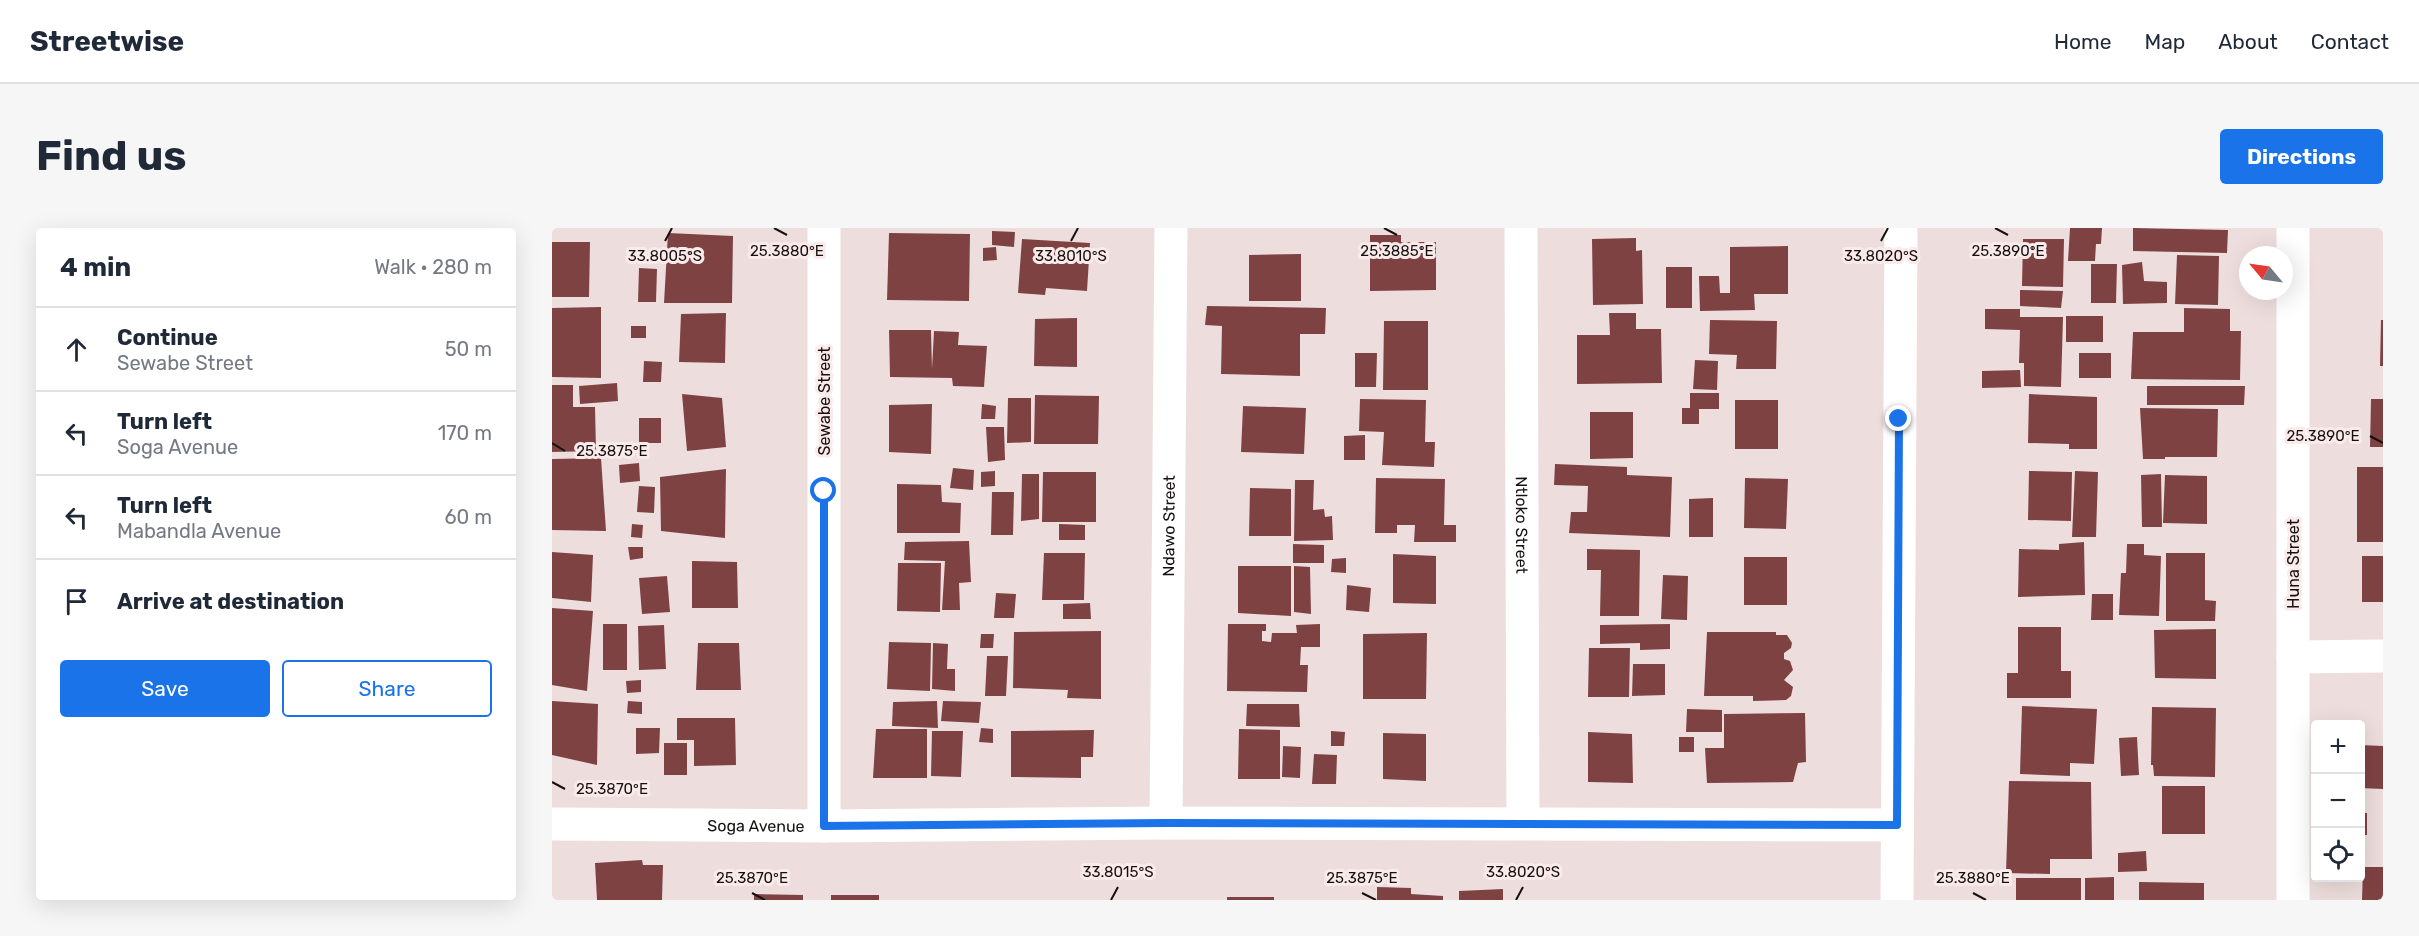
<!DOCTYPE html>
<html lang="en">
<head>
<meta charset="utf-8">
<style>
	:root { --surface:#fff; --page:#f6f6f7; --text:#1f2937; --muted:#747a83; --line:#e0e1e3; --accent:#1a73e8 }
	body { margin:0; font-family:Rubik,sans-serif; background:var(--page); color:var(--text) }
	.controls { position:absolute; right:18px; bottom:18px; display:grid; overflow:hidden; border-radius:6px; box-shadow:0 6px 24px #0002 }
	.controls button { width:54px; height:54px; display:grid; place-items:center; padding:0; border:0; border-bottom:2px solid var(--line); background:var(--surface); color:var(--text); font:30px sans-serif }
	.compass { position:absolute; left:1687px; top:18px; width:54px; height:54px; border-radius:50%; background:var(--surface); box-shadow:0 6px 24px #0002; rotate:299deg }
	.stop { position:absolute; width:18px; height:18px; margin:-14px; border:4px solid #1a73e8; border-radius:50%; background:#fff }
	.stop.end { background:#1a73e8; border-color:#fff; box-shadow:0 2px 6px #0008 }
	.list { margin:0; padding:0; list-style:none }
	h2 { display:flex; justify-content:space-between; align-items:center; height:78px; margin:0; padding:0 24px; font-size:26px }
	h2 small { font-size:20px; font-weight:400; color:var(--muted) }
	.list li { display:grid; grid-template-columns:39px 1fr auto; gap:18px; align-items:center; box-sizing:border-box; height:84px; padding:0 24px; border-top:2px solid var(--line) }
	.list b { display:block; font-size:22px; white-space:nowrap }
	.list p { margin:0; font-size:20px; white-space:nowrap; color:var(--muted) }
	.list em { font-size:20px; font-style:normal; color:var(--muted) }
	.actions { display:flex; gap:12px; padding:18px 24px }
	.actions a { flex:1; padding:14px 0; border:2px solid var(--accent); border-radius:6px; text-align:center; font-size:21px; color:var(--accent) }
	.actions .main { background:var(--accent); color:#fff }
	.icon { flex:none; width:33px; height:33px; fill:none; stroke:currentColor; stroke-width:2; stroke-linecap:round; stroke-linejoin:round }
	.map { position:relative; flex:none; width:1831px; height:672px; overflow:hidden; border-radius:6px }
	header { display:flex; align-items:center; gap:36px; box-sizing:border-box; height:84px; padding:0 30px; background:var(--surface); border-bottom:2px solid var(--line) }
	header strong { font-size:28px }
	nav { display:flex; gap:33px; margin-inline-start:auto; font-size:21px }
	.intro { display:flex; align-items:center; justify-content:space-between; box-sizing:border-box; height:144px; padding:0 36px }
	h1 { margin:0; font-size:42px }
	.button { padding:15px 27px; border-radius:6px; background:var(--accent); color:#fff; font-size:21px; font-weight:700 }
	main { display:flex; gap:36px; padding:0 36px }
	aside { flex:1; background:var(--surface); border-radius:6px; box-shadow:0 6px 24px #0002 }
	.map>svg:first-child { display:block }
	.building { fill:#7f4243 }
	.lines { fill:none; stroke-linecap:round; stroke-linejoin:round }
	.minor { stroke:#fff; stroke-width:33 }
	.route { stroke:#1a73e8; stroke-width:8 }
	.ticks { fill:none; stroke:#161110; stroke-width:2 }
	.labels { text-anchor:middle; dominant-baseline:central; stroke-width:6; stroke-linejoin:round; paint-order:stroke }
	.street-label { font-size:16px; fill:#161110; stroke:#faebea }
	.ticks-label { font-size:15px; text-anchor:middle; fill:#161110; stroke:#faebea; stroke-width:6; stroke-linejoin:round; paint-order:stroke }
</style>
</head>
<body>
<header>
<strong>Streetwise</strong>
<nav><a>Home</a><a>Map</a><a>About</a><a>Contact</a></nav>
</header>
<div class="intro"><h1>Find us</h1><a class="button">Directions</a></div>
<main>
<aside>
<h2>4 min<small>Walk · 280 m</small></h2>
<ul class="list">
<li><svg class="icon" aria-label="ahead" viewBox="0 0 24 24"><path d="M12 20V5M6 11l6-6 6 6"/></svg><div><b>Continue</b><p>Sewabe Street</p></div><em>50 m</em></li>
<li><svg class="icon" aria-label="left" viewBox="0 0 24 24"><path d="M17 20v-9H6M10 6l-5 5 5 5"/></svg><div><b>Turn left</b><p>Soga Avenue</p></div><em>170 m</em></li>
<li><svg class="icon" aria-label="left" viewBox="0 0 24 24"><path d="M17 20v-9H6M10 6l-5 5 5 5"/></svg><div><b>Turn left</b><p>Mabandla Avenue</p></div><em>60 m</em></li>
<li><svg class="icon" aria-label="arrive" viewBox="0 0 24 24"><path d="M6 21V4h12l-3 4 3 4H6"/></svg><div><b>Arrive at destination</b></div></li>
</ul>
<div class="actions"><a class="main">Save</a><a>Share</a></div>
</aside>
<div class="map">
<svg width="1831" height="672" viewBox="0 0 1831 672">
	<rect width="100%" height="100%" fill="#eddedd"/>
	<path class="building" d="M1518,0H1550L1549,16H1544L1543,33H1516Z
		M1581,0L1676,2L1675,25L1581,23Z
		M440,3L463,4L462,19L440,17Z
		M116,5L181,8L180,75H112Z
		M337,5L418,6L417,73L335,72Z
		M818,7H849V14H884V62L818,63Z
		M1084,10V23L1090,22L1091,76L1041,77L1040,11Z
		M470,11L538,15L535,63L494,60L493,67L466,65Z
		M1471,11H1512L1511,59L1470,58Z
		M0,14H38L37,69H0Z
		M1236,18V66H1202L1203,82L1148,83L1147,48H1167L1168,65H1178V19Z
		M444,19L445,32L431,33V20Z
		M749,26V73H697V27Z
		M1625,27L1667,28L1666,77L1623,76Z
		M1590,34L1592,53L1615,54V75L1571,76L1570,37Z
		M1539,36H1565L1564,75H1539Z
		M1114,39H1140V80H1114Z
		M87,40L105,41L104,74H86Z
		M1468,62L1511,63L1509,80L1468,78Z
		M655,78L774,80L773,106H748V148L669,146L670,98L653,97Z
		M49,79V150L0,149V80Z
		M1632,80L1678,81V103H1689L1688,152L1579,151L1581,104H1632Z
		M1433,81H1468V89H1511L1509,159L1472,158V135H1467L1468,102L1433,101Z
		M174,85L173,135L127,134L129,86Z
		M1057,85H1084V101H1109L1110,155L1025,156V107H1058Z
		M1514,88H1551V114H1514Z
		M525,90V139L482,138L483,91Z
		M1158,92L1225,93L1224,141H1184L1185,127L1157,126Z
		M1829,92H1831V138H1828Z
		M832,93H876V162H831Z
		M79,98H94V110H79Z
		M337,102H379L380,141L382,103L407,104L406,117L435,118L432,159L401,158L400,150L338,149Z
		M803,125H825L824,159H803Z
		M1527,125H1559V150H1527Z
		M1143,132L1166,133L1165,162L1141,161Z
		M92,133L110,134L109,154H91Z
		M1468,142L1469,159L1430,160V143Z
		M65,155L66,173L28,176L27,158Z
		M0,157H21V179H43L44,223L0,224Z
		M1595,158H1693L1692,177H1595Z
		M1138,165H1167V181H1147V196H1130V180H1138Z
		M130,166L170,170L174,219L135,223Z
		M1477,166L1545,169V221H1517V216L1476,215Z
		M483,167L547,168L546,216H482Z
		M456,170H479V214L455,215Z
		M808,171L874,172L873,214H883L882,239L830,237L832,204L807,203Z
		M1819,171H1831V219H1818Z
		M1183,172H1226V221H1183Z
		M380,176L379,226L337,224V177Z
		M430,176L444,178L443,191H429Z
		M691,178L754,180L752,226L689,224Z
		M1588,180L1666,181L1665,229H1613V231H1591Z
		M1038,184H1081V230L1038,231Z
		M87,190H109V215H87Z
		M434,199H452L453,232L436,234Z
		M813,207V232H792V208Z
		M49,230L54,303L0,302V231Z
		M87,235L88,253L68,255L67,237Z
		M1003,236L1075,239V247L1120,249L1118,309L1017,305L1019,284H1035L1036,258L1002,257Z
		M1805,239H1831V314H1805Z
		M401,240L422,242L421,262L398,260Z
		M174,241L173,310L109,303L108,249Z
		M443,243V258L429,259V244Z
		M1477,243L1520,244L1519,293L1476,292Z
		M1523,243L1546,244L1544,309H1520Z
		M491,244H544V294H490Z
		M470,246H487V291L469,293Z
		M1609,246L1610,299H1590L1589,247Z
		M1613,247L1655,248V296L1611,295Z
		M824,250L893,251L892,297H904V314H862L863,297H845V305H823Z
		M1193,250L1236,251L1234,301L1192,300Z
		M743,252H762L761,282L772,281L773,289L780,288L781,312L742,313Z
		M345,256L389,257L390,274L409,275L408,305H345Z
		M87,258L103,259L102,285L85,284Z
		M698,260L739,261V308H697Z
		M440,264H462L461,307H439Z
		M1161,270V309H1137V271Z
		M80,296L91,297L90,310L79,309Z
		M507,296L533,297V312H507Z
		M417,313L419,354L407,355L408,382H390L393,333L352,332L353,314Z
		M1532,314L1533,367L1466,369L1467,321L1507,322V316Z
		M741,316L772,317V335H741Z
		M1575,316H1592V327L1609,328L1607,388L1567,387L1569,345H1574Z
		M76,319H91V330L78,332Z
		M1035,321L1088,322L1087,388H1048L1049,342H1035Z
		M0,324L41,327L39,374L0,370Z
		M492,325H533L532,372H490Z
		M1614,325H1653V372L1664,373L1663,393H1614Z
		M841,326L884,328V376L841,375Z
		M1810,328H1831V374H1810Z
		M1192,329H1235V377H1192Z
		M794,330V345L779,344L780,331Z
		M140,333L185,334L186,380H140Z
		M346,335H389L388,384L345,383Z
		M686,338H739V388L686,385Z
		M742,338L758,339L759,386L742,384Z
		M1111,347L1136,348L1135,392L1109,391Z
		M115,348L118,384L90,386L87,350Z
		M795,357L819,360L817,384L794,382Z
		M444,365L464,366L462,390H442Z
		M1540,366H1561V392H1539Z
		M538,375L539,391H511V376Z
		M0,380L41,383L35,463L0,457Z
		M51,396H75V442H51Z
		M676,396H714V403H710V413L719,414L720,405H745L744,397L768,396V419H749L748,437H756L755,464L675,463Z
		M1118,396V421L1088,422V415L1048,416V397Z
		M112,397L114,441L87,442L86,398Z
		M1466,399H1509V443H1519V470H1455V445H1466Z
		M1664,401V451L1603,450L1602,402Z
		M549,403V471L515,470L516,462L461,460L462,404Z
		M1155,404H1224V407H1235L1240,415L1239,420L1232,425V431L1238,433L1241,442L1232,452L1241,459L1239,468L1234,472L1201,473V468H1152Z
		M875,405L874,471H811V406Z
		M429,406H442L441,420H428Z
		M337,414L379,415L378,463L335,461Z
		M146,415H187L189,462H144Z
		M381,415L396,416L395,441H403V463L380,461Z
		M1037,420H1078L1077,469H1036Z
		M435,428H456L454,468H433Z
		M1081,436H1113V467L1080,468Z
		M89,452V464L75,465L74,453Z
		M0,473L46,476L45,537L0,527Z
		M76,473L90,474V486L75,485Z
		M385,473L386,500L340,498L341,474Z
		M391,473L429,474L427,495L389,493Z
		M695,476H747L748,499L694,498Z
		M1470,478L1545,481L1542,536L1518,535V548L1468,546Z
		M1600,479L1664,480L1663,549L1602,548L1601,537H1599Z
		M1135,481L1170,482V504H1134Z
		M1253,485L1254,534L1246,535L1241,554L1155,555L1153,520H1172V486Z
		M125,490H183L184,537L142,538V512H125Z
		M84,500H108L107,525L84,526Z
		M429,500L441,501V515L427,514Z
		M324,501H375V550H321Z
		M687,501L728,502V551H686Z
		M542,502L541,529H529V550L459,549V503Z
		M380,503H411L409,549L379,548Z
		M779,503L793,504L792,518H779Z
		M1036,504L1080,506L1081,555L1036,554Z
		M831,505L874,506V553L831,551Z
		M1127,509H1142V524H1127Z
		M1585,509L1587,547L1569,548L1567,510Z
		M112,515H135V547H112Z
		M1808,517L1831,518V561L1808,560Z
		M731,518L749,519L748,550L730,549Z
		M762,526L785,527L784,556H760Z
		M1457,553L1539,554L1540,631H1498V646L1454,645Z
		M1610,558H1653V606H1610Z
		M1808,585H1815V607H1808Z
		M1594,623L1595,643L1566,644V625Z
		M90,632L91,637H111L110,672H45L43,635Z
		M1811,639H1831V672H1810Z
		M1562,649V672H1533V650Z
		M1464,650H1529V672H1464Z
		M1587,654L1652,655V672H1587Z
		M825,659L859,660V666L891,668V672H825Z
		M951,661V672H907V663Z
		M202,666L251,667V672H202Z
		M279,667H327V672H279Z
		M675,669H722V672H675Z"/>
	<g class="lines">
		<g class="minor">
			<path id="s1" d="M969,0L971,595"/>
			<path d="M1741,0V672"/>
			<path d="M1741,429L1831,428"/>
			<path id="s2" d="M614,595L619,0"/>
			<path id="s3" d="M0,596L272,598L614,595L1345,597"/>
			<path d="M272,598V0"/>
			<path d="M1345,672L1349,0"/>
		</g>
	</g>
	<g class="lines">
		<path class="route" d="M272,263V598L614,595L1345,597L1347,191"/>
	</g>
	<path class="ticks" d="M222,0L235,7M832,0L845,7M1443,0L1456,7M113,13L120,0M519,13L526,0M1329,13L1336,0M1818,208L1831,215M0,215L13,223M0,554L13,561M200,665L213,672M810,665L824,672M1421,665L1434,672M559,672L566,659M964,672L971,659"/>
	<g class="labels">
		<g class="street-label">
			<text transform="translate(272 173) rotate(-90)">Sewabe Street</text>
			<text stroke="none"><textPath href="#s2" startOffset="297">Ndawo Street</textPath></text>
			<text stroke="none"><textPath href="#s1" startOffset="297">Ntloko Street</textPath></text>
			<text transform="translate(1741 336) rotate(-90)">Huna Street</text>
			<text stroke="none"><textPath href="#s3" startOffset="204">Soga Avenue</textPath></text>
		</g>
	</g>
	<g class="ticks-label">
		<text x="1456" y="28">25.3890°E</text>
		<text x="235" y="28">25.3880°E</text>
		<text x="845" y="28">25.3885°E</text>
		<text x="1329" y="33">33.8020°S</text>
		<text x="113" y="33">33.8005°S</text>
		<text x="519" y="33">33.8010°S</text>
		<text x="1771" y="213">25.3890°E</text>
		<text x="60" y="228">25.3875°E</text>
		<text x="60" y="566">25.3870°E</text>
		<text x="566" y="649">33.8015°S</text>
		<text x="971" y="649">33.8020°S</text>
		<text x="200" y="655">25.3870°E</text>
		<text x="810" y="655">25.3875°E</text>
		<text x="1421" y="655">25.3880°E</text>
	</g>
</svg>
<div class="controls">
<button>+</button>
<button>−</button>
<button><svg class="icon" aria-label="locate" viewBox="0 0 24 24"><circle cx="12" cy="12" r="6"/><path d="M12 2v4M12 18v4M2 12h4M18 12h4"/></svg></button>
</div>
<svg class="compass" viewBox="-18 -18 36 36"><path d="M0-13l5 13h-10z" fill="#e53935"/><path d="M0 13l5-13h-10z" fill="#747a83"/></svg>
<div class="stop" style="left:272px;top:263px"></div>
<div class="stop end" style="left:1347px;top:191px"></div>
</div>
</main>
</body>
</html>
